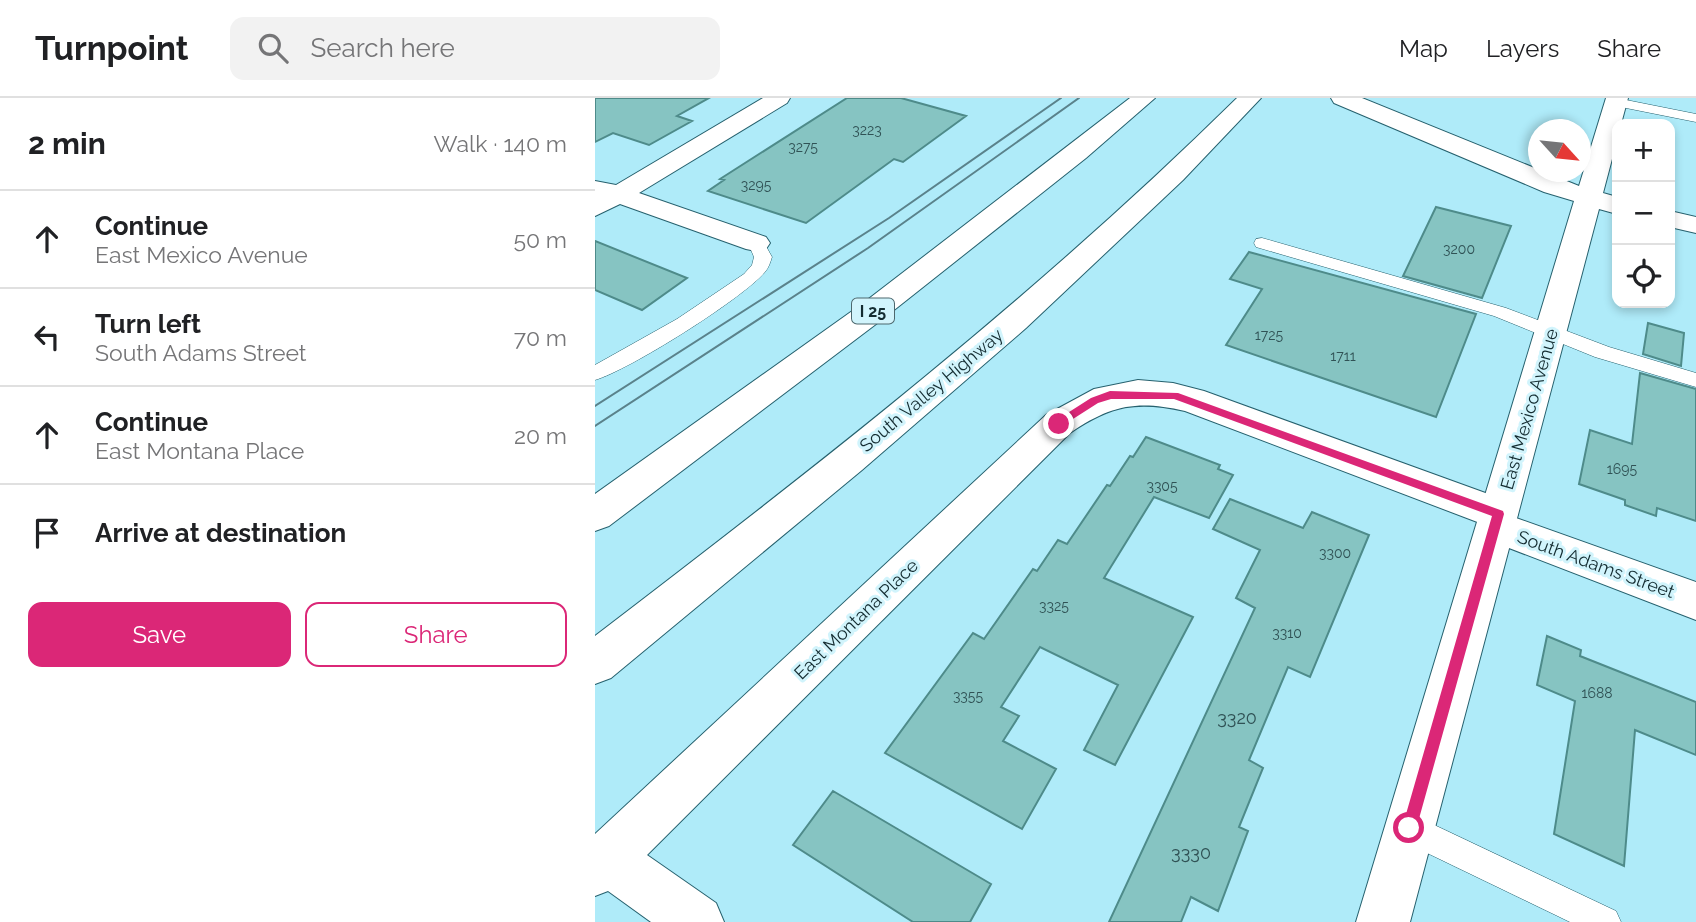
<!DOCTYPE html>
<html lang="en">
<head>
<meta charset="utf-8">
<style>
	:root { --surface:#fff; --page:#f2f2f2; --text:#202124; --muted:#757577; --line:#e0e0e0; --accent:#db2777 }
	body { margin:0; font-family:Raleway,sans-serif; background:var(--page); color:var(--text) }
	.controls { position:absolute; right:21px; top:21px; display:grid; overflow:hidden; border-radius:14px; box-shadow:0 4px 10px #0003 }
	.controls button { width:63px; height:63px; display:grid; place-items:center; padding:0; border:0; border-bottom:2px solid var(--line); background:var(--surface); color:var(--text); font:35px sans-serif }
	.compass { position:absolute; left:933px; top:21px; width:63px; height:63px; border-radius:50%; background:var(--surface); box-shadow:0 4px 10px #0003; rotate:117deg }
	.stop { position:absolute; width:21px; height:21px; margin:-16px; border:5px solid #db2777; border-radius:50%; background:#fff }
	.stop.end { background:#db2777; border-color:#fff; box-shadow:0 2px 7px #0008 }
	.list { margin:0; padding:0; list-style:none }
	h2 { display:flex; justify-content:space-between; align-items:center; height:91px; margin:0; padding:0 28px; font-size:30px }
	h2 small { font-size:23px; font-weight:400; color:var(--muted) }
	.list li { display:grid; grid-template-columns:46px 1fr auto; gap:21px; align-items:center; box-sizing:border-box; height:98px; padding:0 28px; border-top:2px solid var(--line) }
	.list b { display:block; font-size:26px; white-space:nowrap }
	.list p { margin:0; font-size:23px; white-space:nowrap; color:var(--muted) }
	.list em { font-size:23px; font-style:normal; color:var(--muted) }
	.actions { display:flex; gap:14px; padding:21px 28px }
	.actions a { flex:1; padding:16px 0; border:2px solid var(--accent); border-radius:14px; text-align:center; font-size:24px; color:var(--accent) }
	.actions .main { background:var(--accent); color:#fff }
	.icon { flex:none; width:38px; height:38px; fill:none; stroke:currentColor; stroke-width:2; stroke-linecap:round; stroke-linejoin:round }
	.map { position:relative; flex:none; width:1101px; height:824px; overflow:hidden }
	header { display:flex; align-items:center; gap:42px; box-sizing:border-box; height:98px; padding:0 35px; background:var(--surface); border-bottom:2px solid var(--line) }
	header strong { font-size:33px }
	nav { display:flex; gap:38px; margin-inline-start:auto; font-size:24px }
	.search { width:490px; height:63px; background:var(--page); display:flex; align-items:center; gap:18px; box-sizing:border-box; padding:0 24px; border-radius:14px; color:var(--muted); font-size:26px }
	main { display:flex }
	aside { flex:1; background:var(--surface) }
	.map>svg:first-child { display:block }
	.building { fill:#86c4c2; stroke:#4e8b8a; stroke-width:2 }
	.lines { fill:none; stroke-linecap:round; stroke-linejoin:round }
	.service-casing { stroke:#26616e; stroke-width:1 }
	.minor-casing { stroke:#26616e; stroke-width:2 }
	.tertiary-casing { stroke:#26616e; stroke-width:2 }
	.motorway-casing { stroke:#26616e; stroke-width:2 }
	.service { fill:#fff; fill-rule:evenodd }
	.minor { fill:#fff; fill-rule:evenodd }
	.tertiary { fill:#fff; fill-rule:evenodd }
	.motorway { fill:#fff; fill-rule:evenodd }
	.tram { stroke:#5a828b; stroke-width:2 }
	.route { fill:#db2777 }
	.labels { text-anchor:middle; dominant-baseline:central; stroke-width:6; stroke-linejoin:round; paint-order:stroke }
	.number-label { font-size:14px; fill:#305255 }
	.shield { fill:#d1f4fc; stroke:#4d686e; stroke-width:2 }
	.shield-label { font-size:16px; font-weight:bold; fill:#142c31 }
	.street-label { font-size:18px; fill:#142c31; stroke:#d1f4fc }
	.near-number-label { font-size:18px; fill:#305255 }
</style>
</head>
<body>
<header>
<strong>Turnpoint</strong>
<div class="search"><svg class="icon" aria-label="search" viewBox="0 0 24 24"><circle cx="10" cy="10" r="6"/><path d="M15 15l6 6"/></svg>Search here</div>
<nav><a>Map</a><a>Layers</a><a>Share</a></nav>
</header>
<main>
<aside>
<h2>2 min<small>Walk · 140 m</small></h2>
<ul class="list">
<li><svg class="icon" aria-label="ahead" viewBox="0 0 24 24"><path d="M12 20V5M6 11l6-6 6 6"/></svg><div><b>Continue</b><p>East Mexico Avenue</p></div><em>50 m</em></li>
<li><svg class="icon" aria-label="left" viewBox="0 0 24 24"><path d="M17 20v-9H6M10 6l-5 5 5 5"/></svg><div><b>Turn left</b><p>South Adams Street</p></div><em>70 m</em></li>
<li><svg class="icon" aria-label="ahead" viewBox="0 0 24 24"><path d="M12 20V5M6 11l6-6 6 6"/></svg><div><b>Continue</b><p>East Montana Place</p></div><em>20 m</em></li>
<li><svg class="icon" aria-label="arrive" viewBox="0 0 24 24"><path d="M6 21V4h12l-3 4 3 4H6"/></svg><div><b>Arrive at destination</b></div></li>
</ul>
<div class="actions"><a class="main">Save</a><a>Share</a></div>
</aside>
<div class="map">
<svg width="1101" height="824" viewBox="0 0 1101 824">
	<rect width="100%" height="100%" fill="#afebf9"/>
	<path class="building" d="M0,0H114L82,18L97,23L54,47L18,35L0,44Z
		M252,0H306L371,18L308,64L299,61L211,125L113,93L129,82L125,81Z
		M841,109L916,128L887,200L808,178Z
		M0,143L92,180L47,212L0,192Z
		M654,154L881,216L841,319L631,247L667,191L635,181Z
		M1053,225L1089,235L1086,268L1048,256Z
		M1045,275L1101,291V423L1062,410L1061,418L1030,407V402L984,386L995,332L1037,346Z
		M551,339L625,367L623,371L638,377L614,420L559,399L509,480L598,519L520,667L489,652L523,587L445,549L406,609L424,618L408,643L461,671L427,731L290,655L378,535L389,541L438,471L442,473L463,442L472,446L512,387L515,388L535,358L538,359Z
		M635,401L708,430L717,414L774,437L715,579L693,569L654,662L668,670L644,729L653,733L623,813L596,799L586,824H514L660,510L641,500L665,452L618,431Z
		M952,538L986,552L985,558L1101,604V657L1040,632L1029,768L959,736L980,603L942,587Z
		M238,693L396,786L375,824H318L198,747Z"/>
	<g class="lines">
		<defs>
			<path id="service" d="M1021,0L1101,16V24L1016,7L1014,4Z
				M161,140L167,141L177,159C175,165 174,169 170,174C147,201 34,272 0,282V267L82,221L149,176L157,167L159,159L153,145Z
				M667,140L911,210L1014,249L1101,275V289L1000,259L899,218L661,149L659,145L661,141Z
				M814,715L1021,813L1026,824H975L803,741L799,730L803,719Z"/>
			<path id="minor" d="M168,0H195L192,5L44,95L171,139L175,145L171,151L161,153L151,151L25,106L0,118V83L21,87Z
				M543,282L578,285L609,293L918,405L923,416L921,420L1101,484V522L888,440L882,429L885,425L590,313C542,302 516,307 475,335L52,757L121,805L129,824H56L13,793L0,798V736L451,317L499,291Z"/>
			<path id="tertiary" d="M736,0H767L984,88L1011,0H1033L1026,26H1022V42L1008,95L1022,99V116L1004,111L815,824H761L979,103L949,94L739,5Z
				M1075,113L1101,119V135L1075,129Z"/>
			<path id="motorway" d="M535,0H560L491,60L289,220L14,428L0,433V396L267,206Z
				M642,0H666L588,82L431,230L267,372L16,580L0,586V538C224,367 441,198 642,0Z"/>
		</defs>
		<use href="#service" class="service-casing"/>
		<use href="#minor" class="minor-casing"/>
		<use href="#tertiary" class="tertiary-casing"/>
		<use href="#motorway" class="motorway-casing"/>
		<use href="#service" class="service"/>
		<use href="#minor" class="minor"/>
		<use href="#tertiary" class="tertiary"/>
		<use href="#motorway" class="motorway"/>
		<path class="tram" d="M0,308L294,120L466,0
			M0,328L273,150L484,0"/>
	</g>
	<path class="route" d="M515,293L583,295L908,413L909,416L820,735L814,738L809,735L807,730L897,418L579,301H516L503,305L467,328H460V323L496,300Z"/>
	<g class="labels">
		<g class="number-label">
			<text x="272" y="32">3223</text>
			<text x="208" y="49">3275</text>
			<text x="161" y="87">3295</text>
			<text x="864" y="151">3200</text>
			<text x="674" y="237">1725</text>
			<text x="748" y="258">1711</text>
			<text x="1027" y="371">1695</text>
			<text x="567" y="388">3305</text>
			<text x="740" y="455">3300</text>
			<text x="459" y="508">3325</text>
			<text x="692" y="535">3310</text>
			<text x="1002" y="595">1688</text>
			<text x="373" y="598">3355</text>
		</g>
		<rect class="shield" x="257" y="200.5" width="42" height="25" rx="5"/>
		<g class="shield-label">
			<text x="278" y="213">I 25</text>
		</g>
		<g class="street-label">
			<text transform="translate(336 292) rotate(-40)">South Valley Highway</text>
			<text transform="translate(934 311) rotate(-74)">East Mexico Avenue</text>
			<text transform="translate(1001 466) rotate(20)">South Adams Street</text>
			<text transform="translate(261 521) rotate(-44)">East Montana Place</text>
		</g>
		<g class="near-number-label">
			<text x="642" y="619">3320</text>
			<text x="596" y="754">3330</text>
		</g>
	</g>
</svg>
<div class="controls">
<button>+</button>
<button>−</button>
<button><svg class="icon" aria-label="locate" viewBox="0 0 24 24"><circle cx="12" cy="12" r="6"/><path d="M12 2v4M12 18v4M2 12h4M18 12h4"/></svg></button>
</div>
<svg class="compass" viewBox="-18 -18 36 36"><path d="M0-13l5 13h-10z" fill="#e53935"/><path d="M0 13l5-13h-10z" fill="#757577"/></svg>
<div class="stop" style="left:814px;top:730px"></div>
<div class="stop end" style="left:464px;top:326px"></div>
</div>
</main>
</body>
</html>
